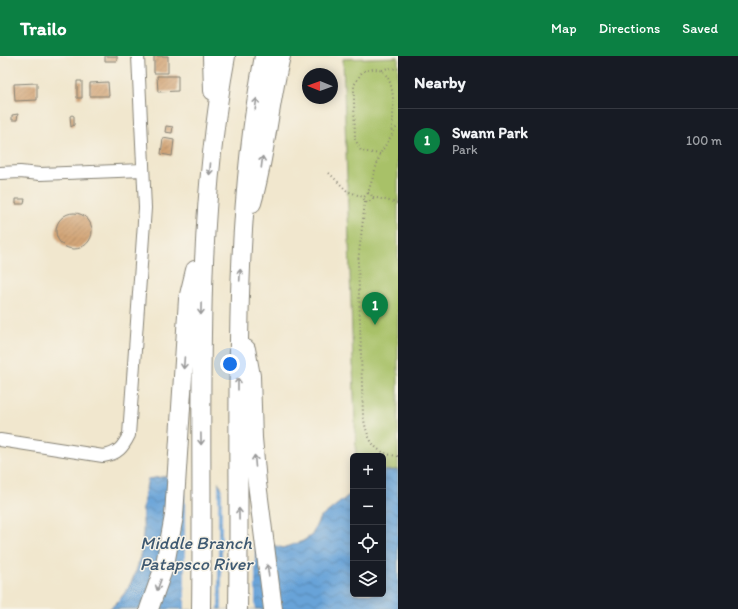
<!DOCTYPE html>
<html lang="en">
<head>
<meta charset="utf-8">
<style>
	:root { --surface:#171b24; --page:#242831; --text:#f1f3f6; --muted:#9ea1a6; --line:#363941; --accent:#0b8043 }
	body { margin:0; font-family:Itim,sans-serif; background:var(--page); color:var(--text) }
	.controls { position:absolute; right:12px; bottom:12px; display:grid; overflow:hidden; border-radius:6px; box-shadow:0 2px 10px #0003 }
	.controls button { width:36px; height:36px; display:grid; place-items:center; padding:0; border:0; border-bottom:1px solid var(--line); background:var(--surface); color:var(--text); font:20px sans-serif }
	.compass { position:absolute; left:302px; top:12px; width:36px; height:36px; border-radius:50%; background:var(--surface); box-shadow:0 2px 10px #0003; rotate:271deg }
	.you { position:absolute; left:230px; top:308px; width:14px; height:14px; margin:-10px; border:3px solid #fff; border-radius:50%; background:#1a73e8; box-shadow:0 0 0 6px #1a73e833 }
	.badge { display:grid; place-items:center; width:26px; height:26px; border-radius:50%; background:var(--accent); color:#fff; font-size:13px; font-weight:700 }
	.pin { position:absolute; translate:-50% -33px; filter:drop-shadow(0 1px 2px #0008) }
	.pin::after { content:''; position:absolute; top:21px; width:14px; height:12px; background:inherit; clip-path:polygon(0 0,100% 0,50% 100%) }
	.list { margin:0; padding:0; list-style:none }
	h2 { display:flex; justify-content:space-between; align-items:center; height:52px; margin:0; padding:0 16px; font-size:17px }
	h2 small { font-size:13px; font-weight:400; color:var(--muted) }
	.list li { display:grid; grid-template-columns:26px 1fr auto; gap:12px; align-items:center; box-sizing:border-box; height:64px; padding:0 16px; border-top:1px solid var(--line) }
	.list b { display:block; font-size:15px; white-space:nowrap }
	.list p { margin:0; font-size:13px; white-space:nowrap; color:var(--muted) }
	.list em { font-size:13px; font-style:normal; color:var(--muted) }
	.icon { flex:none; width:22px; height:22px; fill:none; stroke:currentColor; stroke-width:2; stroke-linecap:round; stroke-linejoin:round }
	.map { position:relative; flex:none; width:398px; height:553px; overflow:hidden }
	header { display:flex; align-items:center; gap:24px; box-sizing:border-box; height:56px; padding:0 20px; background:var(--accent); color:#fff }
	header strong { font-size:19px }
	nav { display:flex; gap:22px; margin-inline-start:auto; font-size:14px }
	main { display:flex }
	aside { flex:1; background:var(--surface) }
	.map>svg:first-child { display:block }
	.green { fill:#a8c167; stroke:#626e42 }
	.water { fill:url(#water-waves); stroke:#42607a }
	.pier { fill:#f1e7ce }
	.building { fill:url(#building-hatch) }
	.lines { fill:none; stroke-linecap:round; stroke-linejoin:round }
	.minor-casing { stroke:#868275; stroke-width:14 }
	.highway-casing { stroke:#868275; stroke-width:20 }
	.path { stroke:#868275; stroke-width:2; stroke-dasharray:1 3; stroke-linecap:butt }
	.minor { stroke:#fff; stroke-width:12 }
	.highway { stroke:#fff; stroke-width:18 }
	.oneway { stroke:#999 }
	.labels { text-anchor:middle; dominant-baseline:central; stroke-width:3; stroke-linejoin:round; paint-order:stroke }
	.water-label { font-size:18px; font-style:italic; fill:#3e5971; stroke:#f7f3e8 }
</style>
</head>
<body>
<header>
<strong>Trailo</strong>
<nav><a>Map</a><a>Directions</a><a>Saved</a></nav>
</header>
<main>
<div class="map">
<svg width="398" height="553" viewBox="0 0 398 553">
	<defs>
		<pattern id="water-waves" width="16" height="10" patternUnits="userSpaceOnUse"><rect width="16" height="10" fill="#68a3d8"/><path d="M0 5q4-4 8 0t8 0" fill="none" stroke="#5584ae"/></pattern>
		<pattern id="building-hatch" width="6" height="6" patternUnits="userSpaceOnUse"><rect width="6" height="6" fill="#d3a678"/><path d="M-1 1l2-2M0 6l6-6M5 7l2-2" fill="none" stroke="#b58e67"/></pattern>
	</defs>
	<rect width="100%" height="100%" fill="#f7f3e8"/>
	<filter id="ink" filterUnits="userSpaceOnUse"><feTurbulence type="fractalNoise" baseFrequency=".025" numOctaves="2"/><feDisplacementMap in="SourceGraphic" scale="8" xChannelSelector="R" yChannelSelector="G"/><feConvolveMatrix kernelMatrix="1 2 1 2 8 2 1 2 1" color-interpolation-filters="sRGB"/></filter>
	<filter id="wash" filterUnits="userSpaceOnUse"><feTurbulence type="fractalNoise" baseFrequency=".012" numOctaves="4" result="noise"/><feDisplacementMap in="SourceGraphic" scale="16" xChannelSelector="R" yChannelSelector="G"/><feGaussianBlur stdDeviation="0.9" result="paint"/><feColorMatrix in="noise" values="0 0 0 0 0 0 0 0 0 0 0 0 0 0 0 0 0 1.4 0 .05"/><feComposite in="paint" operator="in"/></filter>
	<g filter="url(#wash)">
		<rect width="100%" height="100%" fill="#f1e7ce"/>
		<path class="green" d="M398,1V414L383,415V400H356L343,3Z"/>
		<path class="water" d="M398,414V553H109C132,536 142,506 143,478C144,469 142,460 143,450C144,441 146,432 148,423L189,417L217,424L251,482L283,492L303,485L312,479L319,463L353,436V538H383V415Z"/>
		<path class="pier" d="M189,415L218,422V553H185V416Z
			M222,429L252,480L255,481V553H222Z"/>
		<g id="blocks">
			<path class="building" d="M105,0H117V5H105Z
				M154,0H168V17H154Z
				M157,20H178V35L158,36Z
				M77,25H82V42H77Z
				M108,26L109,40H90V27Z
				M37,27V44L15,45L14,28Z
				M18,58L17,64H12V59Z
				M72,59L74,60V69L71,71L70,60Z
				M166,70L173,71L172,77L165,76Z
				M163,82L174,84L172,100L161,98Z
				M16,143H25L24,148H16Z
				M56 175a18 18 0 1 1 36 0a18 18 0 1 1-36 0Z"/>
		</g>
	</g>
	<g filter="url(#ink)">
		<use href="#blocks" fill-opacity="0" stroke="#868275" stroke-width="1"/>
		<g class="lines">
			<defs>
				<path id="minor" d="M0,117L20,116L40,118L143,114
					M0,384L103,400C118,398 123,391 129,379L145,152L138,0"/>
				<path id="highway" d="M212,0L213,35
					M252,147C266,99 269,49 281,0
					M246,293L251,320L253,382L257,427L273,553
					M149,553L165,508L174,460L188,243L195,214
					M201,553C204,368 192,183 226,0
					M238,553C241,368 229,183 264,0"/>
			</defs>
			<use href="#minor" class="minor-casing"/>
			<use href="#highway" class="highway-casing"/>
			<path class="path" d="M382,14L388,12L398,13
				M380,98L361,95L355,83L354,44V29L362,16C398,0 395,54 391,77
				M329,117L347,135L363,141
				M368,137L371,138L373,143L367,147L363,142L368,137L380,98L398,69
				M373,141L398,147
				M365,146L358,206L363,359C367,381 372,398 398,400"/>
			<use href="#minor" class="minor"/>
			<use href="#highway" class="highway"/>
		</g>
		<defs><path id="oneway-shaft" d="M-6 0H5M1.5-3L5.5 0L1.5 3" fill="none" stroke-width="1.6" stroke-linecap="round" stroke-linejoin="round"/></defs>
		<g class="oneway">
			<use href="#oneway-shaft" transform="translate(256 48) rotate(-82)"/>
			<use href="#oneway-shaft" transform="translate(262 106) rotate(-83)"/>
			<use href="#oneway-shaft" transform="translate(210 113) rotate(95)"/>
			<use href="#oneway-shaft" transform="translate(240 219) rotate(-87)"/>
			<use href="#oneway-shaft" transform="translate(201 253) rotate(91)"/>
			<use href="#oneway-shaft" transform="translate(184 307) rotate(94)"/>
			<use href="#oneway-shaft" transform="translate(238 328) rotate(-90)"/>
			<use href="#oneway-shaft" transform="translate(201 383) rotate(89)"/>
			<use href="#oneway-shaft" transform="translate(255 405) rotate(-95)"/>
			<use href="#oneway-shaft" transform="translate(239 458) rotate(-91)"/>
			<use href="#oneway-shaft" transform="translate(268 514) rotate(-97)"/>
			<use href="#oneway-shaft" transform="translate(159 529) rotate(110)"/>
		</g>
	</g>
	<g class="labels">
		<g class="water-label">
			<text x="196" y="487">Middle Branch<tspan x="196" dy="21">Patapsco River</tspan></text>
		</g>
	</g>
</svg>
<div class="controls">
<button>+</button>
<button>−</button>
<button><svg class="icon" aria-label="locate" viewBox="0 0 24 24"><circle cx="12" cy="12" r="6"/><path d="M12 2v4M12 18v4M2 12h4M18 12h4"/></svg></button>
<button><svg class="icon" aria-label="layers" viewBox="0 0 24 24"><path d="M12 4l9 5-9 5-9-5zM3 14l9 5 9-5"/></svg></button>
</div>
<svg class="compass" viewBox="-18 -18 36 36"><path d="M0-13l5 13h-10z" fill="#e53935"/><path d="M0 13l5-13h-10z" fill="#9ea1a6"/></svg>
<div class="you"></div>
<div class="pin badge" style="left:375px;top:269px">1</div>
</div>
<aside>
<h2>Nearby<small></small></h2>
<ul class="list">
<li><span class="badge">1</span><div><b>Swann Park</b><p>Park</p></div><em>100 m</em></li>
</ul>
</aside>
</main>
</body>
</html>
